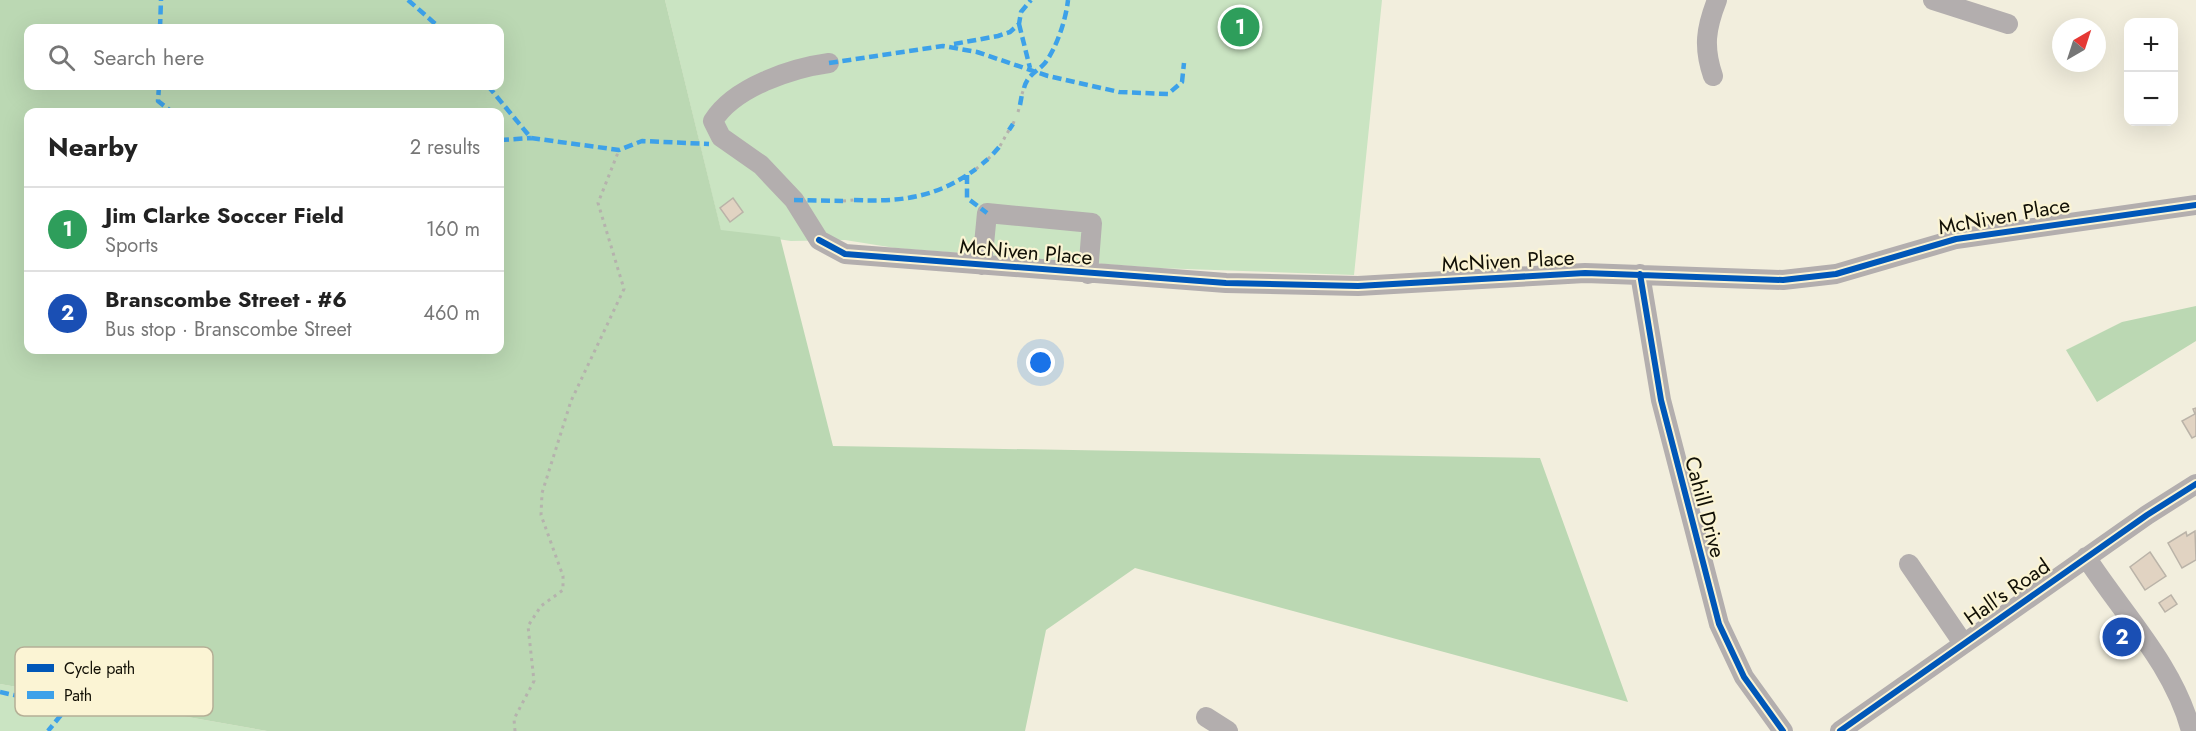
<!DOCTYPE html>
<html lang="en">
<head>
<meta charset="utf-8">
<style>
	:root { --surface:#fff; --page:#f6f6f6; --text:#222; --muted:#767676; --line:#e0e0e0; --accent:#605d51 }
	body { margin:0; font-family:Jost,sans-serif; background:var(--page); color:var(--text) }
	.controls { position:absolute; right:18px; top:18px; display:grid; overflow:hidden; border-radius:12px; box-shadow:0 6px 24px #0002 }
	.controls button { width:54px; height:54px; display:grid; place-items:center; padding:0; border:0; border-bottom:2px solid var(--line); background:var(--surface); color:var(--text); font:30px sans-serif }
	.compass { position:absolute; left:2052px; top:18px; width:54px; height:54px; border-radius:50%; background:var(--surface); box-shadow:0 6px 24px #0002; rotate:39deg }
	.you { position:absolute; left:1041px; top:363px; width:21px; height:21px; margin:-15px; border:4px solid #fff; border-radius:50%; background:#1a73e8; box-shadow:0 0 0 9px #1a73e833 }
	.badge { display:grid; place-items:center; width:39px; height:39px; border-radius:50%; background:var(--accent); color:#fff; font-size:20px; font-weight:700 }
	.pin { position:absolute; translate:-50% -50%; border:3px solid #fff; box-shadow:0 2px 6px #0006 }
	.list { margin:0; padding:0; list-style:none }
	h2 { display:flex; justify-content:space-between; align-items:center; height:78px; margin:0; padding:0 24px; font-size:26px }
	h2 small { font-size:20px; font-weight:400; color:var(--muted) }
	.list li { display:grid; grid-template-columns:39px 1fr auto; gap:18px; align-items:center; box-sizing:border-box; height:84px; padding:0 24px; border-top:2px solid var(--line) }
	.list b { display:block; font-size:22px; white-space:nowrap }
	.list p { margin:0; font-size:20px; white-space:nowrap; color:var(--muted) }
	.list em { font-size:20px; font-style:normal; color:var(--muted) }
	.icon { flex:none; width:33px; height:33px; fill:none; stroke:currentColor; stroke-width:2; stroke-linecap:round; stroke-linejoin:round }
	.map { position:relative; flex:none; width:2196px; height:731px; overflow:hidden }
	.search { position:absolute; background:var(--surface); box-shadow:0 6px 24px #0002; left:24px; top:24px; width:480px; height:66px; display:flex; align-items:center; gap:15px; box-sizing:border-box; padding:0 21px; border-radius:12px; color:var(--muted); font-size:22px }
	.panel { position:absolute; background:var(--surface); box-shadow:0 6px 24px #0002; left:24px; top:108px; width:480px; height:246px; border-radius:12px }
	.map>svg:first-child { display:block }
	.green { fill:#cae4c2 }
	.forest { fill:#bbd8b3; fill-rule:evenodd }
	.building { fill:#e1d3c2; stroke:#bab3a8; stroke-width:1.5 }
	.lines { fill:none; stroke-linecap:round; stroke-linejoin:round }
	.path { stroke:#b5b2ad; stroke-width:3; stroke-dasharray:3 4.5; stroke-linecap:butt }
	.minor { stroke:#b3aeae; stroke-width:20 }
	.quiet { stroke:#3da1e9; stroke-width:4.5; stroke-dasharray:9 4.5; stroke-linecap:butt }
	.cycleway-casing { stroke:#fbf4d4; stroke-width:10 }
	.cycleway { stroke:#0057b8; stroke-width:6 }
	.labels { text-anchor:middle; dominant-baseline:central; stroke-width:4.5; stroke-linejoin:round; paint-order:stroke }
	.street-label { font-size:21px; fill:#110f05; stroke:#fbf4d4 }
	.key { fill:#fbf4d4; stroke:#b5af96; stroke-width:1.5 }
	.key-label { font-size:16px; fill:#110f05 }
</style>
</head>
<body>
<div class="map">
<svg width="2196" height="731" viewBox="0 0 2196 731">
	<rect width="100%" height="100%" fill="#f2eedd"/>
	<path class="green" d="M665,0H1382L1354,275L1157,268L895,248L845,240L791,241L721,231Z
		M0,684L267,731H0Z"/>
	<path class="forest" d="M0,0H665L721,230L780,237L833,446L1540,458L1628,702L1135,568L1046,630L1025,731H267L0,684ZM500,28V86H28V28ZM28,112H500V350H28Z
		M2196,306V341L2097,402L2066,350L2122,322Z"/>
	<path class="building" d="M733,198L743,212L730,222L720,208Z
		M2196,408V436L2192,438L2182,421L2195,414L2193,409Z
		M2195,531L2196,560L2182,568L2168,543L2186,532L2187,536Z
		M2150,552L2166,576L2145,590L2130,567Z
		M2171,595L2177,604L2165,612L2159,603Z"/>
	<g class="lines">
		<path class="path" d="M1022,94L1024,88
			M1018,112L1020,105
			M1013,124L1015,119
			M1000,146L1009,130
			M988,159L993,154
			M976,169L982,164
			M843,201L854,200
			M515,731L514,719L534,681L528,626L541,606L563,590V576L541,515L542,493L571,401L624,289L598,203L619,150"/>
		<path class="minor" d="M1933,0L2008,24
			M829,63C792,68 734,87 713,121L721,137L761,165L794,200L819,240L845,254L1226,283L1358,286L1585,273L1783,280L1836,274L1956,239L2196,205
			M1713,76C1703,47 1706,28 1717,0
			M982,265L987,213L1092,223L1088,274
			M1640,274L1661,400L1719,624L1744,677L1783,731
			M2086,557C2122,613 2174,665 2191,731
			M1909,564L1963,643
			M1206,717L1228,731
			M1840,731L2147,515L2196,484"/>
		<path class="quiet" d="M408,0L440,28
			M1019,24L1030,68
			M160,28L161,0
			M954,44L998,36L1010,32L1019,24L1021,12L1031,0
			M829,63L943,46L977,52L1048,76L1119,92L1168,94L1182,82L1184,63
			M159,86L158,101L172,112
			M488,86L531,138L619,150L642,141L709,144
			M1024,88C1028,74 1036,73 1045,63C1057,47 1066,19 1068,0
			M1020,105L1022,94
			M1009,130L1013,124
			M500,140L531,138
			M993,154L1000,146
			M982,164L988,159
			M967,175V198L987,213
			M794,200L843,201
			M854,200C901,202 936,198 976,169
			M0,692L50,703L61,715L48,731"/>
		<defs>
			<path id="cycleway" d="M819,240L845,254L1226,283L1358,286L1585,273L1783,280L1836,274L1956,239L2196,205
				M1640,274L1661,400L1719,624L1744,677L1783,731
				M1840,731L2147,515L2196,484"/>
		</defs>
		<use href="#cycleway" class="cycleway-casing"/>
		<use href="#cycleway" class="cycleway"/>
	</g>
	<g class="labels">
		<g class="street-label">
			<text transform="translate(2004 216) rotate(-10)">McNiven Place</text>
			<text transform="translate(1026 252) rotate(5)">McNiven Place</text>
			<text transform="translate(1508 261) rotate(-3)">McNiven Place</text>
			<text transform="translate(1705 507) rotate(75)">Cahill Drive</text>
			<text transform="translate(2007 592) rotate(-35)">Hall's Road</text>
		</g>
	</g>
	<rect x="15" y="647" width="198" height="69" rx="9" class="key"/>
	<rect x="27" y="664" width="27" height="8" fill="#0057b8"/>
	<rect x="27" y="691" width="27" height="8" fill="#3da1e9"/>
	<g class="key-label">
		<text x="64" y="674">Cycle path</text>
		<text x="64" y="701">Path</text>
	</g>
</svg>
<div class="controls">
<button>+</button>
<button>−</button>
</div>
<svg class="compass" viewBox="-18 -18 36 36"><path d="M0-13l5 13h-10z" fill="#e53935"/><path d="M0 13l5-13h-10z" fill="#767676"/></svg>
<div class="you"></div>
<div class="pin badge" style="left:1240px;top:27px;background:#2e9e5b">1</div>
<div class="pin badge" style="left:2122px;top:637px;background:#1a4fb4">2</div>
<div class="search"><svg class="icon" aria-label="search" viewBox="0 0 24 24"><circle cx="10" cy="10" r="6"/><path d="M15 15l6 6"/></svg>Search here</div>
<section class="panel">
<h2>Nearby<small>2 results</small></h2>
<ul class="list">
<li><span class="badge" style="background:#2e9e5b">1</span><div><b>Jim Clarke Soccer Field</b><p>Sports</p></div><em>160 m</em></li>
<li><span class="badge" style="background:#1a4fb4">2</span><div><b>Branscombe Street - #6</b><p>Bus stop · Branscombe Street</p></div><em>460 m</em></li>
</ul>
</section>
</div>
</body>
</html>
